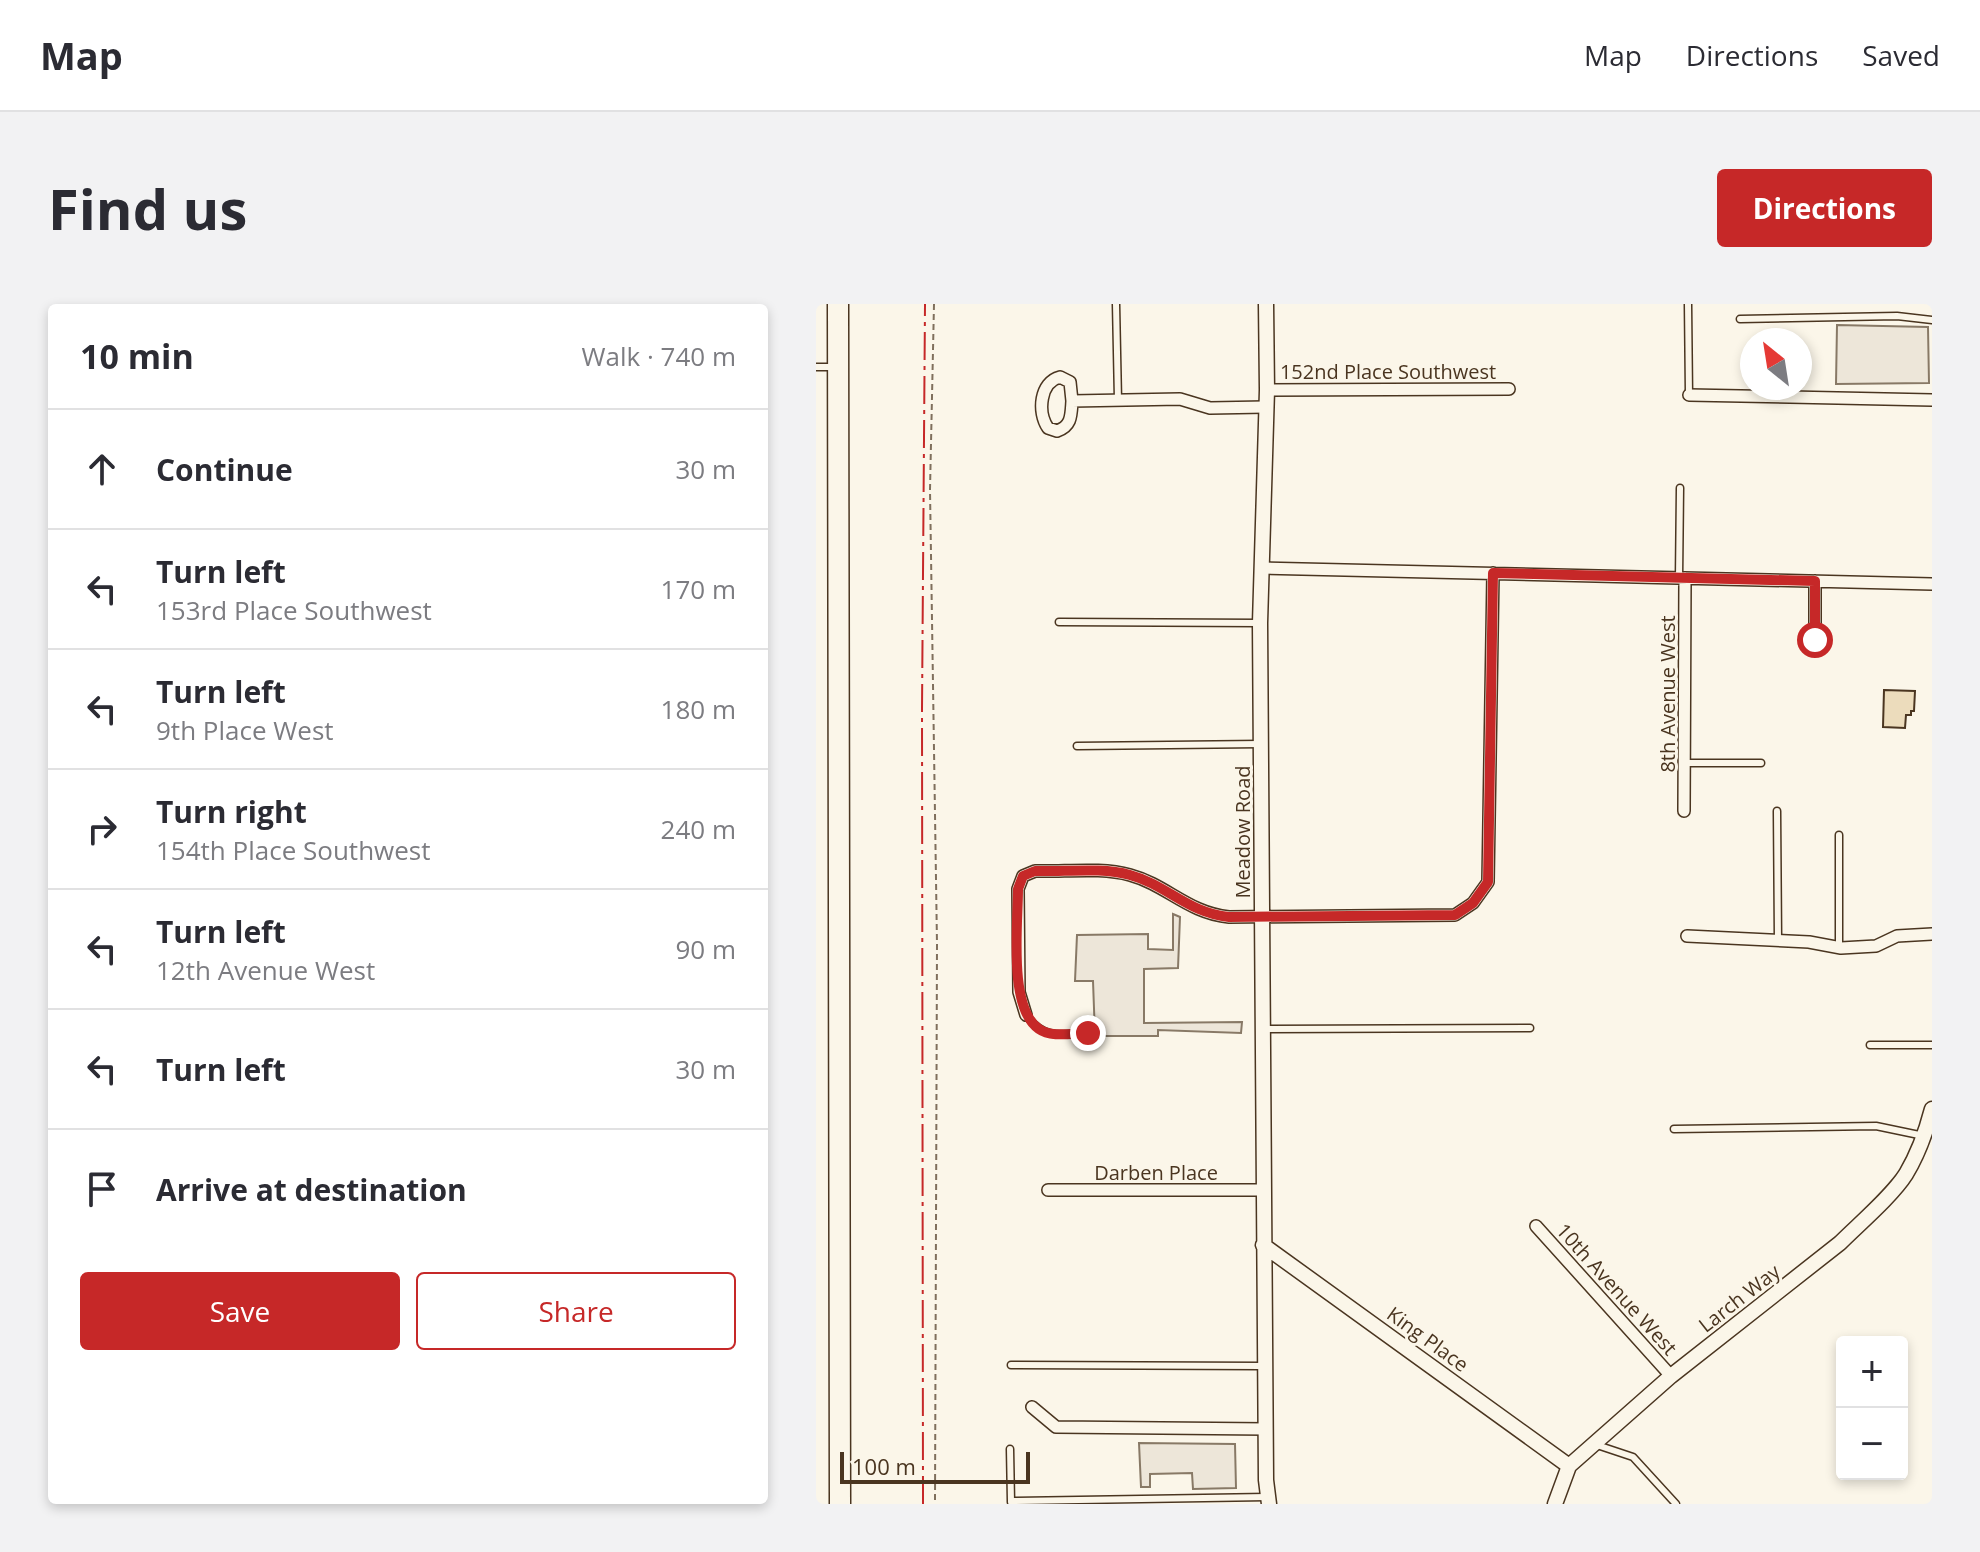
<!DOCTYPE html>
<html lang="en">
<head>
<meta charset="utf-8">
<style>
	:root { --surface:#fff; --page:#f2f2f3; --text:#2b2b33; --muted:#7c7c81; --line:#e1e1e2; --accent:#c62828 }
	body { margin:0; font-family:"Open Sans",sans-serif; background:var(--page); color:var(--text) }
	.controls { position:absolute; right:24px; bottom:24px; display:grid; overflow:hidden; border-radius:8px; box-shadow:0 4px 12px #0003 }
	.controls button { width:72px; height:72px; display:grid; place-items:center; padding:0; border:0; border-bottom:2px solid var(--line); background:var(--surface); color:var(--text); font:40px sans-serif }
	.compass { position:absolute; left:924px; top:24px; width:72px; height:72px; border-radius:50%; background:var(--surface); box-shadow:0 4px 12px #0003; rotate:330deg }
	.scale { position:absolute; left:24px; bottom:20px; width:190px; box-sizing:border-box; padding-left:8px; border:4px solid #4a3520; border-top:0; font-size:22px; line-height:28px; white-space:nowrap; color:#4a3520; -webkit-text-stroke:6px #fbf6e9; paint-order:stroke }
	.stop { position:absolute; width:24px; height:24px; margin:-18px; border:6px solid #c62828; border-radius:50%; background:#fff }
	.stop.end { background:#c62828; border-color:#fff; box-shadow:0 2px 8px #0008 }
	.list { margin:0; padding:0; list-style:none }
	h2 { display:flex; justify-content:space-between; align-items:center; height:104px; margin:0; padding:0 32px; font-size:34px }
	h2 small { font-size:26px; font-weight:400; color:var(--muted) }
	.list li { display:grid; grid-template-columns:52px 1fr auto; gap:24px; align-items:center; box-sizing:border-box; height:120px; padding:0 32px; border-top:2px solid var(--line) }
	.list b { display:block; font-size:30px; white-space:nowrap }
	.list p { margin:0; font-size:26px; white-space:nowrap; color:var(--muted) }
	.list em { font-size:26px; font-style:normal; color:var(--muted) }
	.actions { display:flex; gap:16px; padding:24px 32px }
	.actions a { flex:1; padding:18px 0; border:2px solid var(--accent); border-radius:8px; text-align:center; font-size:28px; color:var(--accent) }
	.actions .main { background:var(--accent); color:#fff }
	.icon { flex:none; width:44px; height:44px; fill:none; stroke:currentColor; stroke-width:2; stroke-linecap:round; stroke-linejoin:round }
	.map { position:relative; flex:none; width:1116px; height:1200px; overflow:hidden; border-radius:8px }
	header { display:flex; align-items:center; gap:48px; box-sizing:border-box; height:112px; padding:0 40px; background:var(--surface); border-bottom:2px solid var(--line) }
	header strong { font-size:38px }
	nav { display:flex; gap:44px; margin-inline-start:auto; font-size:28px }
	.intro { display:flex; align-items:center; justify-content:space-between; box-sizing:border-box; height:192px; padding:0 48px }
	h1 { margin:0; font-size:56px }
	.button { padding:20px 36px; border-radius:8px; background:var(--accent); color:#fff; font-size:28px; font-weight:700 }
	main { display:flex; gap:48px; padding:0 48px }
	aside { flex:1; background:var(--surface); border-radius:8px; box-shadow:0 4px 12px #0003 }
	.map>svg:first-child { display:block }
	.green { fill:#ede6d9; stroke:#887966; stroke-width:2 }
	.building { fill:#ecdcbc; stroke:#4a3520; stroke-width:2 }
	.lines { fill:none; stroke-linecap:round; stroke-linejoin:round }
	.service-casing { stroke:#4a3520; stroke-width:9 }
	.minor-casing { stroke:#4a3520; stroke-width:14 }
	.tertiary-casing { stroke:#4a3520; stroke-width:17 }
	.motorway-casing { stroke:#4a3520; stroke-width:23 }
	.path { stroke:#7f6f5c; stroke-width:2; stroke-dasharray:6 4; stroke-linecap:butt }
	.service { stroke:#fbf6e9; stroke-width:6 }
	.minor { stroke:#fbf6e9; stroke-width:11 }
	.tertiary { stroke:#fbf6e9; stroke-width:14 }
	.motorway { stroke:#fbf6e9; stroke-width:20 }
	.power { stroke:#c62828; stroke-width:2; stroke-dasharray:28 6 4 6; stroke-linecap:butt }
	.route { stroke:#c62828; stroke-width:10 }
	.labels { text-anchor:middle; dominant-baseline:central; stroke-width:6; stroke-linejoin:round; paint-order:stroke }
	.street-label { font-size:20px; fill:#4a3520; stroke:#fbf6e9 }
</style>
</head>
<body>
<header>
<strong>Map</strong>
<nav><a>Map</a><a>Directions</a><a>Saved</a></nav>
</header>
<div class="intro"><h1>Find us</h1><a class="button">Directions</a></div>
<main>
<aside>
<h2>10 min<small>Walk · 740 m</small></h2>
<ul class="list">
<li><svg class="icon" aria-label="ahead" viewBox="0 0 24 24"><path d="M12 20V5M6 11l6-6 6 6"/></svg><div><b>Continue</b></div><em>30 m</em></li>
<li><svg class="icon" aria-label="left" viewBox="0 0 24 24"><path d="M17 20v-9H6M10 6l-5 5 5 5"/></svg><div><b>Turn left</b><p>153rd Place Southwest</p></div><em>170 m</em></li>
<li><svg class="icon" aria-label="left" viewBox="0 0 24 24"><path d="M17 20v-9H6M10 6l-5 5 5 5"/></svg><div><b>Turn left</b><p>9th Place West</p></div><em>180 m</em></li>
<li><svg class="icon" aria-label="right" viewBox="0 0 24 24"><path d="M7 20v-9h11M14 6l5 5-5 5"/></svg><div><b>Turn right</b><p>154th Place Southwest</p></div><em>240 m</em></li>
<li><svg class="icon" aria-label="left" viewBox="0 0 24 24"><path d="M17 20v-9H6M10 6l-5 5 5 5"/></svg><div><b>Turn left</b><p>12th Avenue West</p></div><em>90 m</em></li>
<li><svg class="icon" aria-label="left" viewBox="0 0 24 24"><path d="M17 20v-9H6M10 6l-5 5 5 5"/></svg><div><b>Turn left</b></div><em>30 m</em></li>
<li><svg class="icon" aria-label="arrive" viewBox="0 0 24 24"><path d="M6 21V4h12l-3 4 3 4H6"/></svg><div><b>Arrive at destination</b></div></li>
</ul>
<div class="actions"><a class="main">Save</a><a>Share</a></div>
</aside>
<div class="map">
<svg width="1116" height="1200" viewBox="0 0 1116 1200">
	<rect width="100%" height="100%" fill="#fbf6e9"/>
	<path class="green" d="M1021,21L1112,23L1113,79L1020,80Z
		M357,610L364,613L362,664L328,665V719L426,718L425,729L342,726V732H279L277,677H259L261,631L332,630V645L357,646Z
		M323,1139L419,1140L420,1184L377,1185L376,1169L334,1170V1183H325Z"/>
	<path class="building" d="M1068,386L1099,387L1098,407H1095V411H1090L1089,424L1067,423Z"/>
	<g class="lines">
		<defs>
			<path id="service" d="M300,0L302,96
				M872,0L873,91
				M924,15L1081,12L1116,16
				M0,63H18
				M863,274L864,184
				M243,318L444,319
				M261,442L445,440
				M869,459H945
				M961,507L962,637
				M1023,644V531
				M210,711C228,736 245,730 272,729
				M448,725L714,724
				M1054,741H1116
				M858,825L1060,822L1108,832
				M195,1061L447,1062
				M781,1141L817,1153L860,1200
				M194,1145L195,1198
				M195,1197L451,1193"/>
			<path id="minor" d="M451,86L693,85
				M873,91L1116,96
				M256,97C255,111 256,122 241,127L232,124C221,108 224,78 244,73L254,78L256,97L364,95L394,104L449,103
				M445,264L1116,280
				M999,336V277
				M868,507L869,274
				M871,632L993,638L1025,644L1060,642L1081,632L1116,630
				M210,711L203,688L202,585L207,572L219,567C249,568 285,563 314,571C351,581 372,609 413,613L639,611L657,599L672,578L677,269
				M232,886H447
				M720,922L855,1072
				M216,1103L240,1123L450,1125"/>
			<path id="tertiary" d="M450,0L451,86L444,319L450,1176L453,1200
				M447,941L753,1162
				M739,1200L753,1162L855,1072L1024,939C1043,920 1076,892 1090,870C1102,850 1110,828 1116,805"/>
			<path id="motorway" d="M22,0L24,1200"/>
		</defs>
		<use href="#service" class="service-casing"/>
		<use href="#minor" class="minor-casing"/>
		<use href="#tertiary" class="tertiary-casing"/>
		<use href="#motorway" class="motorway-casing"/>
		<path class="path" d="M118,0L114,186L121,640L119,1200"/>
		<use href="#service" class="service"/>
		<use href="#minor" class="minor"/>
		<use href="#tertiary" class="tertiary"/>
		<use href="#motorway" class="motorway"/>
		<path class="power" d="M107,1200L106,406L109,0"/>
	</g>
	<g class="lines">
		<path class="route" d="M272,729C257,729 235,734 223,725C192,704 202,620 202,585L207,572L219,567C249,568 285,563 314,571C351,581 372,609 413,613L639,611L657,599L672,578L677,269L999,277V336"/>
	</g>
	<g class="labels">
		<g class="street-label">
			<text x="572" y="67">152nd Place Southwest</text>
			<text transform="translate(851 390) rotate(-90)">8th Avenue West</text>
			<text transform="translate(426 528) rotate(-90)">Meadow Road</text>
			<text x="340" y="868">Darben Place</text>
			<text transform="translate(801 985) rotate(48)">10th Avenue West</text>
			<text transform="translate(923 994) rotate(-38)">Larch Way</text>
			<text transform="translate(612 1035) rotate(36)">King Place</text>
		</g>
	</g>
</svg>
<div class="controls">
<button>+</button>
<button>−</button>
</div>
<svg class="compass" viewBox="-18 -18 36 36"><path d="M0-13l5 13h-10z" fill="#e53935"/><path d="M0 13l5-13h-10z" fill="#7c7c81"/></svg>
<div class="scale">100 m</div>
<div class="stop" style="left:999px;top:336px"></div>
<div class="stop end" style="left:272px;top:729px"></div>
</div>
</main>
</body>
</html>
